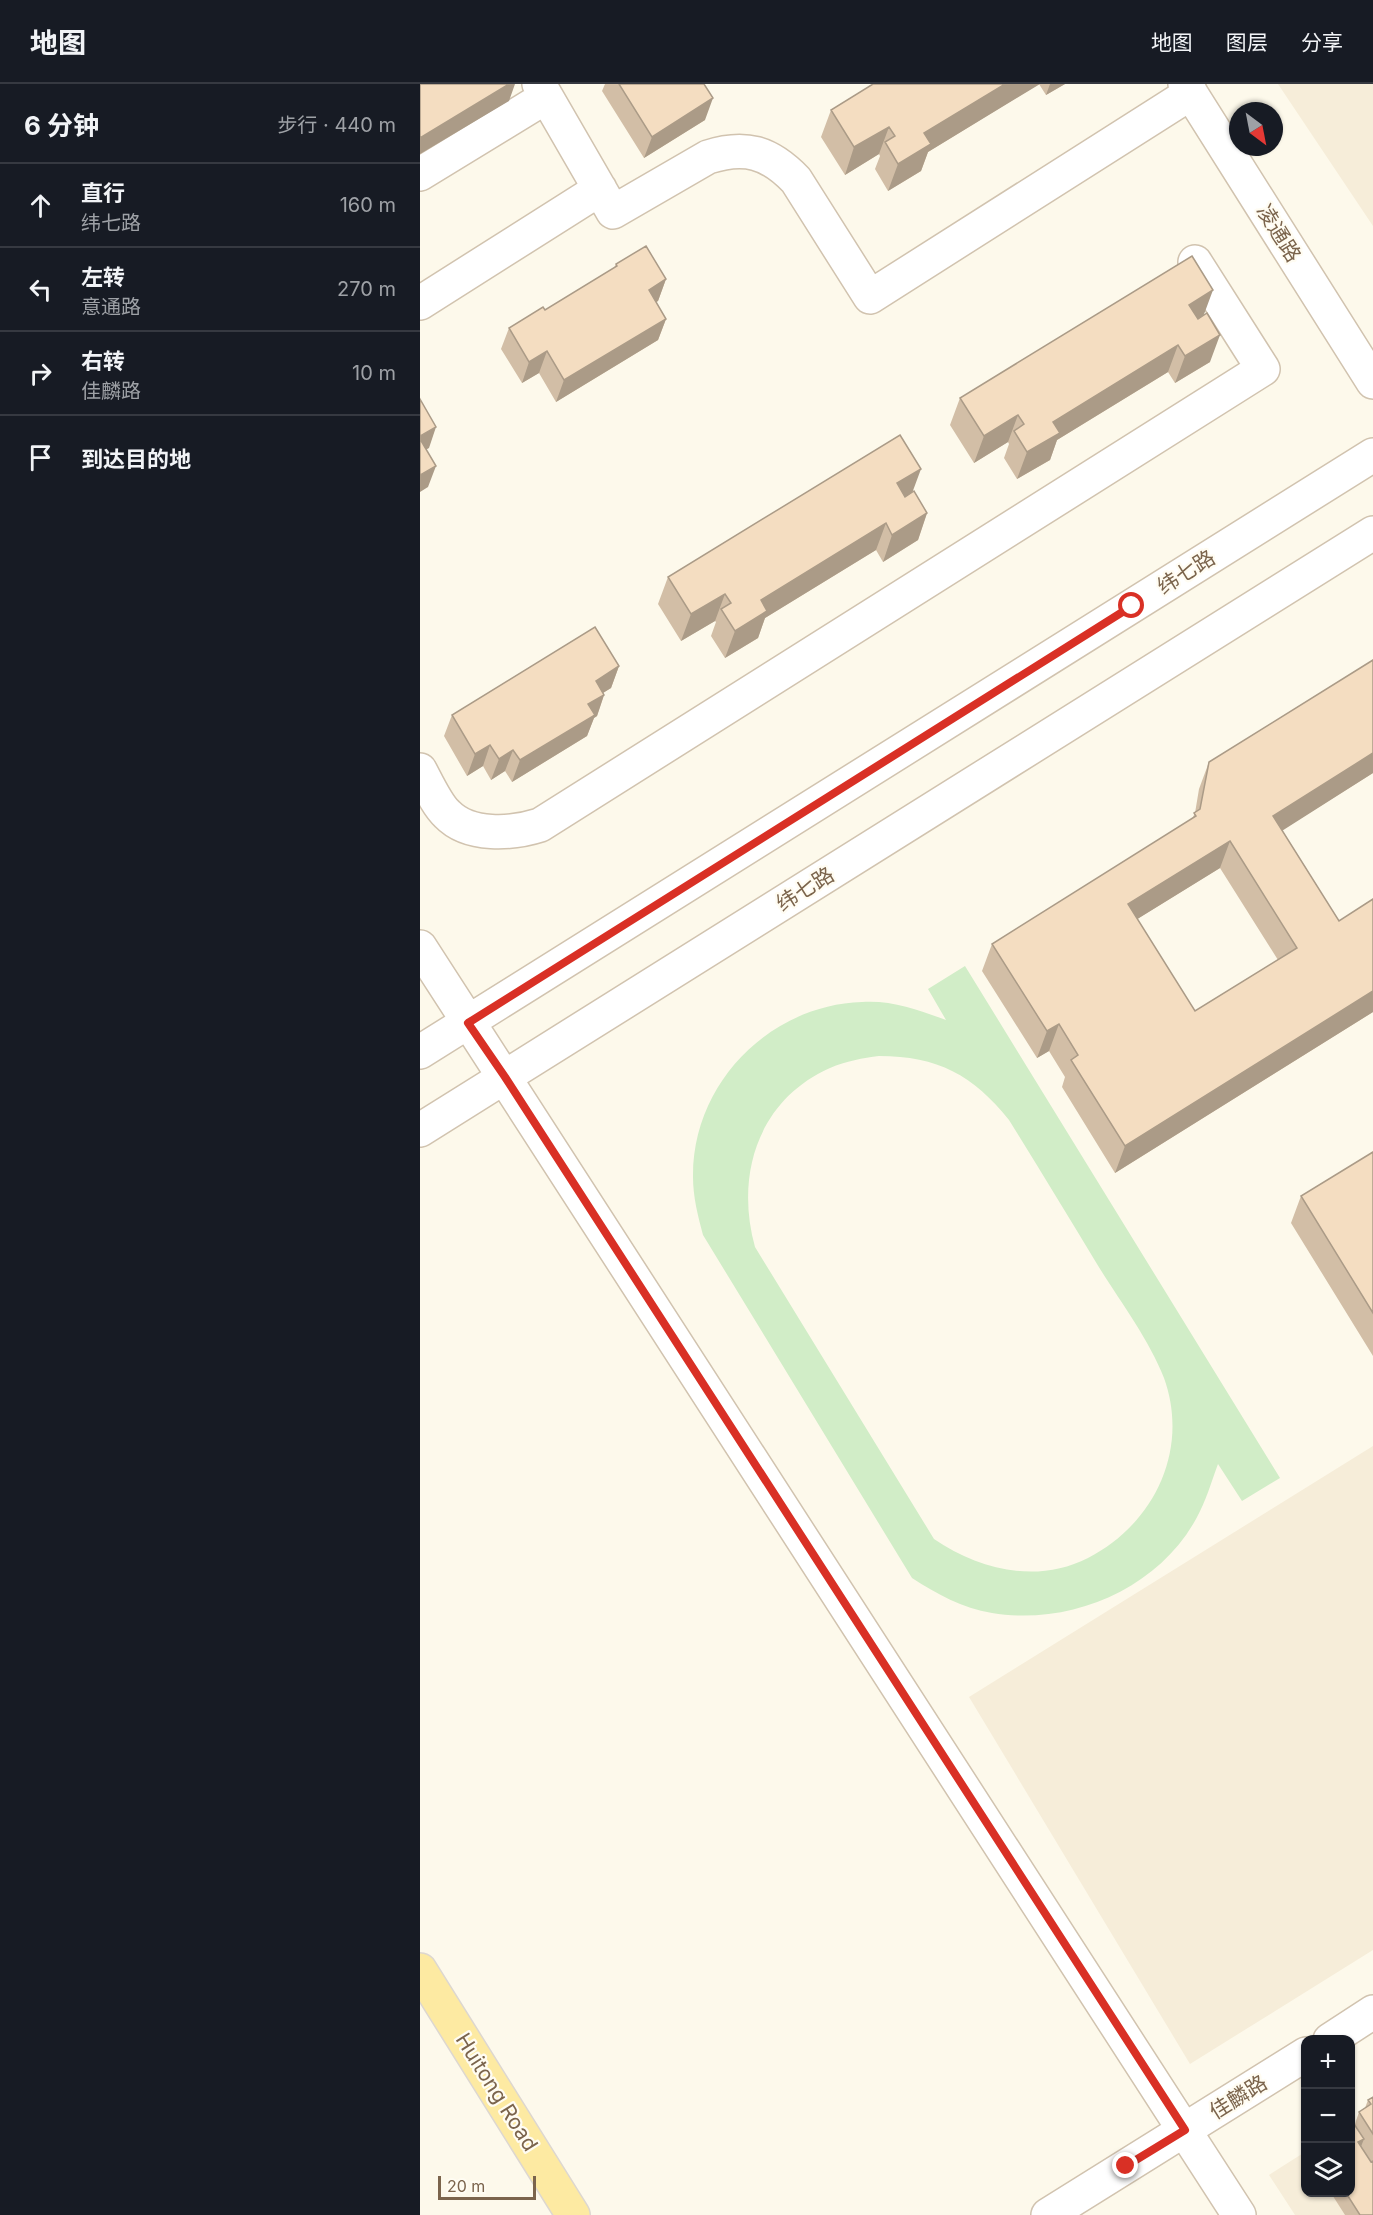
<!DOCTYPE html>
<html lang="zh">
<head>
<meta charset="utf-8">
<style>
	:root { --surface:#171b24; --page:#20242c; --text:#f1f3f6; --muted:#9ea1a6; --line:#363941 }
	body { margin:0; font-family:Inter,"Noto Sans SC",sans-serif; background:var(--page); color:var(--text) }
	.controls { position:absolute; right:18px; bottom:18px; display:grid; overflow:hidden; border-radius:12px; box-shadow:0 2px 4px #0004 }
	.controls button { width:54px; height:54px; display:grid; place-items:center; padding:0; border:0; border-bottom:2px solid var(--line); background:var(--surface); color:var(--text); font:30px sans-serif }
	.compass { position:absolute; left:809px; top:18px; width:54px; height:54px; border-radius:50%; background:var(--surface); box-shadow:0 2px 4px #0004; rotate:148deg }
	.scale { position:absolute; left:18px; bottom:15px; width:98px; box-sizing:border-box; padding-left:6px; border:3px solid #7b644c; border-top:0; font-size:16px; line-height:21px; white-space:nowrap; color:#7b644c; -webkit-text-stroke:4px #fffcf2; paint-order:stroke }
	.stop { position:absolute; width:18px; height:18px; margin:-14px; border:4px solid #d93025; border-radius:50%; background:#fff }
	.stop.end { background:#d93025; border-color:#fff; box-shadow:0 2px 6px #0008 }
	.list { margin:0; padding:0; list-style:none }
	h2 { display:flex; justify-content:space-between; align-items:center; height:78px; margin:0; padding:0 24px; font-size:26px }
	h2 small { font-size:20px; font-weight:400; color:var(--muted) }
	.list li { display:grid; grid-template-columns:39px 1fr auto; gap:18px; align-items:center; box-sizing:border-box; height:84px; padding:0 24px; border-top:2px solid var(--line) }
	.list b { display:block; font-size:22px; white-space:nowrap }
	.list p { margin:0; font-size:20px; white-space:nowrap; color:var(--muted) }
	.list em { font-size:20px; font-style:normal; color:var(--muted) }
	.icon { flex:none; width:33px; height:33px; fill:none; stroke:currentColor; stroke-width:2; stroke-linecap:round; stroke-linejoin:round }
	.map { position:relative; flex:none; width:953px; height:2131px; overflow:hidden }
	header { display:flex; align-items:center; gap:36px; box-sizing:border-box; height:84px; padding:0 30px; background:var(--surface); border-bottom:2px solid var(--line) }
	header strong { font-size:28px }
	nav { display:flex; gap:33px; margin-inline-start:auto; font-size:21px }
	main { display:flex }
	aside { flex:1; background:var(--surface) }
	.map>svg:first-child { display:block }
	.residential { fill:#f6edd9 }
	.green { fill:#d1edc7; fill-rule:evenodd }
	.lines { fill:none; stroke-linecap:round; stroke-linejoin:round }
	.minor-casing { stroke:#d1c3af; stroke-width:36 }
	.major-casing { stroke:#ddd7d0; stroke-width:36 }
	.minor { stroke:#fff; stroke-width:33 }
	.major { stroke:#fdeaa2; stroke-width:33 }
	.wall { fill:#d2bea6; fill-rule:evenodd }
	.shaded-wall { fill:#ab9b87 }
	.building { fill:#f4ddc1; stroke:#ab9b87; stroke-width:1.5; fill-rule:evenodd }
	.route { stroke:#d93025; stroke-width:8 }
	.labels { text-anchor:middle; dominant-baseline:central; stroke-width:4.5; stroke-linejoin:round; paint-order:stroke }
	.street-label { font-size:21px; fill:#7b644c; stroke:#fffcf2 }
</style>
</head>
<body>
<header>
<strong>地图</strong>
<nav><a>地图</a><a>图层</a><a>分享</a></nav>
</header>
<main>
<aside>
<h2>6 分钟<small>步行 · 440 m</small></h2>
<ul class="list">
<li><svg class="icon" aria-label="ahead" viewBox="0 0 24 24"><path d="M12 20V5M6 11l6-6 6 6"/></svg><div><b>直行</b><p>纬七路</p></div><em>160 m</em></li>
<li><svg class="icon" aria-label="left" viewBox="0 0 24 24"><path d="M17 20v-9H6M10 6l-5 5 5 5"/></svg><div><b>左转</b><p>意通路</p></div><em>270 m</em></li>
<li><svg class="icon" aria-label="right" viewBox="0 0 24 24"><path d="M7 20v-9h11M14 6l5 5-5 5"/></svg><div><b>右转</b><p>佳麟路</p></div><em>10 m</em></li>
<li><svg class="icon" aria-label="arrive" viewBox="0 0 24 24"><path d="M6 21V4h12l-3 4 3 4H6"/></svg><div><b>到达目的地</b></div></li>
</ul>
</aside>
<div class="map">
<svg width="953" height="2131" viewBox="0 0 953 2131">
	<rect width="100%" height="100%" fill="#fdf9eb"/>
	<path class="residential" d="M858,0H953V142Z
		M953,1362V1866L770,1980L549,1613Z
		M953,2025V2131H875L849,2091L885,2068L886,2108H930L931,2039Z"/>
	<path class="green" d="M545,882L860,1394L822,1417L798,1380C791,1399 786,1417 776,1435C737,1506 649,1542 572,1529C542,1524 517,1510 492,1494L283,1151C278,1132 273,1113 273,1093C272,999 350,921 442,918C472,916 499,926 526,936L508,905ZM459,972C518,972 553,991 589,1036C619,1084 648,1132 677,1180C699,1216 729,1255 744,1294C770,1366 734,1440 668,1474C617,1500 560,1486 514,1455L335,1163C315,1091 338,1016 410,984C426,977 443,974 459,972Z"/>
	<g class="lines">
		<defs>
			<path id="minor" d="M119,0L193,128L288,73C325,61 349,68 376,96L450,213L771,9
				M765,0L953,298
				M0,90L126,13
				M0,219L180,105
				M0,686C7,699 17,721 27,730C49,753 92,750 120,741L843,285L775,178
				M0,863L819,2131
				M0,968L953,371
				M0,1046L953,449
				M910,1956L953,1928
				M628,2131L886,1970"/>
			<path id="major" d="M0,1886L153,2131"/>
		</defs>
		<use href="#minor" class="minor-casing"/>
		<use href="#major" class="major-casing"/>
		<use href="#minor" class="minor"/>
		<use href="#major" class="major"/>
	</g>
	<path class="wall" d="M185,0H284L285,36L224,74L182,7Z
		M453,0H645L626,11L619,0L508,68L501,87L468,107L455,85L460,72L459,70L425,91L401,53L411,26Z
		M196,180L246,195L238,217L236,218L246,235L238,256L136,318L119,289L102,299L81,265L89,244L125,226L194,184Z
		M784,231L790,278L755,299L748,288L637,356L630,376L597,395L584,374L589,360L588,358L554,379L530,341L540,314Z
		M492,409L507,429L498,456L463,478L456,466L345,534L338,554L305,574L291,552L296,538L295,537L261,557L238,520L248,493Z
		M199,582L191,604L183,609L184,611L177,632L174,634L167,652L92,698L85,687L71,696L63,682L47,692L24,652L32,631Z
		M789,678L953,689L862,746L919,837L953,815V928L695,1089L642,1003L645,993L629,967L617,974L562,887L572,860L772,735L775,729L779,705ZM800,784L858,876L775,927L717,835Z
		M953,1068V1272L871,1139L881,1112Z
		M953,2013V2131H925L911,2109H930L935,2040L939,2028L945,2024L948,2016Z"/>
	<path class="shaded-wall" d="M89,0H95L89,17L0,70V54Z
		M585,0H620L508,68L501,87L468,107L478,80L504,49Z
		M630,0H645L626,11Z
		M293,14L285,36L224,74L232,53Z
		M469,43L459,70L425,91L434,63Z
		M246,195L238,217L221,227L229,206Z
		M793,206L783,233L760,248L769,221Z
		M246,235L238,256L136,318L144,296Z
		M800,251L790,278L755,299L765,272Z
		M758,261L748,288L637,356L630,376L597,395L607,368L633,338Z
		M127,267L119,289L102,299L109,278Z
		M598,331L588,358L554,379L564,352Z
		M16,343L9,364L0,369V352Z
		M16,382L8,403L0,408V391Z
		M501,385L491,412L467,426L477,399Z
		M507,429L498,456L463,478L472,451Z
		M466,439L456,466L345,534L338,554L305,574L315,547L341,516Z
		M305,510L295,537L261,557L271,530Z
		M199,582L191,604L168,618L176,597Z
		M184,611L177,632L174,634L167,652L92,698L100,676L168,620Z
		M70,661L63,682L47,692L55,670Z
		M93,666L85,687L71,696L79,675Z
		M953,669V689L843,759L853,732Z
		M810,757L800,784L698,847L708,820Z
		M953,907V928L695,1089L705,1062Z
		M639,940L629,967L617,974L627,947Z
		M944,2055L938,2070V2058Z"/>
	<path class="building" d="M0,0H89L0,54Z
		M199,0H284L293,14L232,53Z
		M453,0H585L504,49L511,60L478,80L465,58L475,52L469,43L434,63L411,26Z
		M226,162L246,195L229,206L246,235L144,296L127,267L109,278L89,244L123,223L125,226L197,182L196,180Z
		M772,172L793,206L769,221L778,235L787,229L800,251L765,272L758,261L633,338L640,349L607,368L594,347L604,340L598,331L564,352L540,314Z
		M0,315L16,343L0,352Z
		M480,351L501,385L477,399L485,413L494,407L507,429L472,451L466,439L341,516L347,527L315,547L301,525L311,519L305,510L271,530L248,493Z
		M0,355L16,382L0,391Z
		M175,543L199,582L176,597L184,611L168,620L175,631L100,676L93,666L79,675L70,661L55,670L32,631Z
		M953,576V669L853,732L919,837L953,815V907L705,1062L651,976L658,971L639,940L627,947L572,860L776,732L774,729L780,725L789,678ZM810,757L877,864L775,927L708,820Z
		M953,1068V1229L881,1112Z
		M953,2013V2050L939,2028L951,2020L948,2016Z
		M934,2040L944,2055L938,2058L951,2078L953,2077V2131H940L926,2109H930V2042Z"/>
	<g class="lines">
		<path class="route" d="M706,2082L765,2046L85,993L48,939L712,522"/>
	</g>
	<g class="labels">
		<g class="street-label">
			<text transform="translate(859 149) rotate(58)">凌通路</text>
			<text transform="translate(766 488) rotate(-32)">纬七路</text>
			<text transform="translate(385 805) rotate(-32)">纬七路</text>
			<text transform="translate(77 2008) rotate(58)">Huitong Road</text>
			<text transform="translate(818 2013) rotate(-32)">佳麟路</text>
		</g>
	</g>
</svg>
<div class="controls">
<button>+</button>
<button>−</button>
<button><svg class="icon" aria-label="layers" viewBox="0 0 24 24"><path d="M12 4l9 5-9 5-9-5zM3 14l9 5 9-5"/></svg></button>
</div>
<svg class="compass" viewBox="-18 -18 36 36"><path d="M0-13l5 13h-10z" fill="#e53935"/><path d="M0 13l5-13h-10z" fill="#9ea1a6"/></svg>
<div class="scale">20 m</div>
<div class="stop" style="left:712px;top:522px"></div>
<div class="stop end" style="left:706px;top:2082px"></div>
</div>
</main>
</body>
</html>
